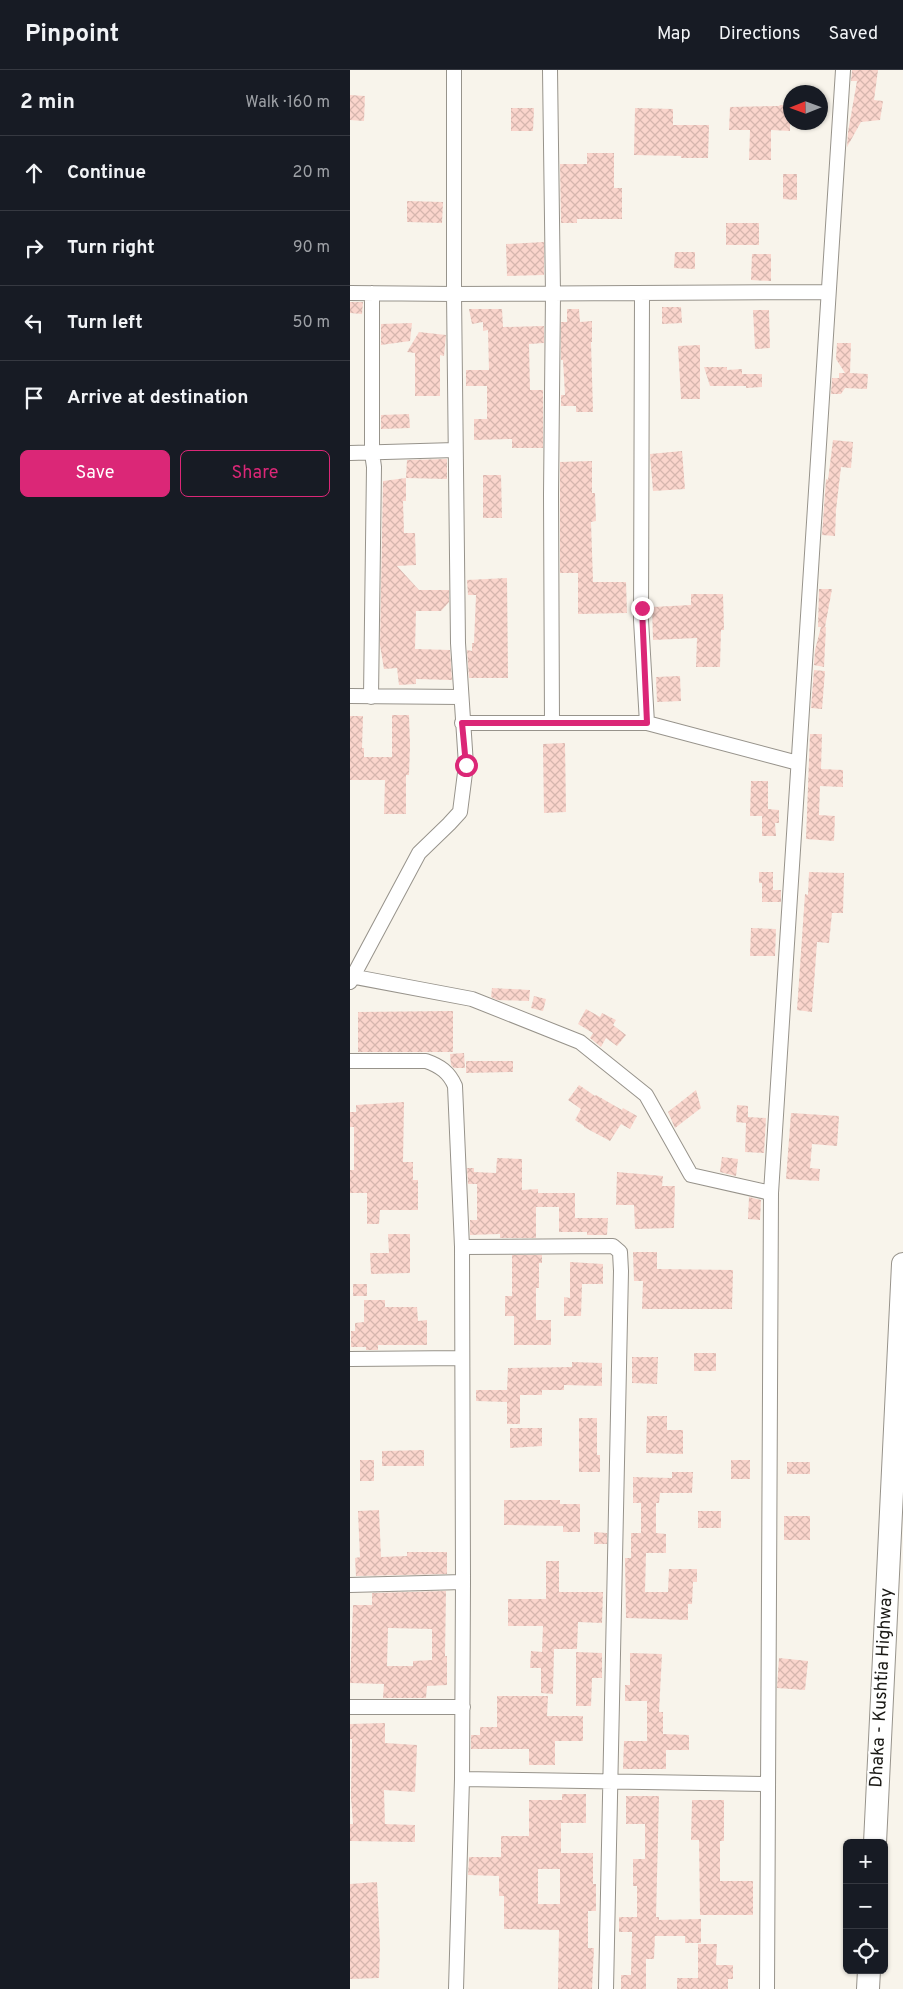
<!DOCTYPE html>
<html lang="en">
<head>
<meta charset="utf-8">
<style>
	:root { --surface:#171b24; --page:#20242c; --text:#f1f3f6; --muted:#9ea1a6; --line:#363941; --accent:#db2777 }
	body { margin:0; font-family:Overpass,sans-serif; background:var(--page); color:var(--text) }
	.controls { position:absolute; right:15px; bottom:15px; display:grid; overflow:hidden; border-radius:8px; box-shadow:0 1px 4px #0004 }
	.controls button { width:45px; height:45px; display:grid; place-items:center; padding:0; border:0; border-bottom:1px solid var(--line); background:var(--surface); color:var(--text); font:25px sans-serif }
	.compass { position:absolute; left:433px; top:15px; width:45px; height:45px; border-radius:50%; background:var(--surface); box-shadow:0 1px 4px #0004; rotate:269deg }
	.stop { position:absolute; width:15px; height:15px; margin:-11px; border:4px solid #db2777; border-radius:50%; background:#fff }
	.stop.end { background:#db2777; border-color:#fff; box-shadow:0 1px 5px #0008 }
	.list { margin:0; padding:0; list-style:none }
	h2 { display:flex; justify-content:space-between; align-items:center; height:65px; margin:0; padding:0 20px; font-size:21px }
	h2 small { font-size:16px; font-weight:400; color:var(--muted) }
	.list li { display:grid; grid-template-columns:32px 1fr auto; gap:15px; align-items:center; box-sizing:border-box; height:75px; padding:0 20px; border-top:1px solid var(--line) }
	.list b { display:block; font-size:19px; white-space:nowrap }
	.list em { font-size:16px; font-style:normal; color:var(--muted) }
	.actions { display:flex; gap:10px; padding:15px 20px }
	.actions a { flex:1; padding:11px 0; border:1px solid var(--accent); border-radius:8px; text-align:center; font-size:18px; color:var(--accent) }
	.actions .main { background:var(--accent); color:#fff }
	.icon { flex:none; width:28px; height:28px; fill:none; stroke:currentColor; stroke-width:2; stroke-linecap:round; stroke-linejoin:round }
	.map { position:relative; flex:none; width:553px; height:1919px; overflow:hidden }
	header { display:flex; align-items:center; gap:30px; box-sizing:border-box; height:70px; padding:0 25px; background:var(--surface); border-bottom:1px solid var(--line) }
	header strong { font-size:24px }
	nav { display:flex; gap:28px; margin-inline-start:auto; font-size:18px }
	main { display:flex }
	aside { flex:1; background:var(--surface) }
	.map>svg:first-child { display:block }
	.building { fill:url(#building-cross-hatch); fill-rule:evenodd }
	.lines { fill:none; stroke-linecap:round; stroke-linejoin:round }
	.minor-casing { stroke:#97938b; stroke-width:16 }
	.primary-casing { stroke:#97938b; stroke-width:24 }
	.minor { stroke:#fff; stroke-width:14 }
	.primary { stroke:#fff; stroke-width:22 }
	.route { stroke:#db2777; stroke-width:6 }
	.labels { text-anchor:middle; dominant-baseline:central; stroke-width:4; stroke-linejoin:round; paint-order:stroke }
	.street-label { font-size:18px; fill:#1a1915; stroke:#fff }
</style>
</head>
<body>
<header>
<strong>Pinpoint</strong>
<nav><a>Map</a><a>Directions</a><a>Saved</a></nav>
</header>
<main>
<aside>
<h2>2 min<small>Walk · 160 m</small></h2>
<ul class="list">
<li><svg class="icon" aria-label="ahead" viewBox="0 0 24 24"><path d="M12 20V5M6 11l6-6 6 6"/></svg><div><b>Continue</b></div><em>20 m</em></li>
<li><svg class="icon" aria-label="right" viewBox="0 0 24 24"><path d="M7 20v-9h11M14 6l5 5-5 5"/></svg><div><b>Turn right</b></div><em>90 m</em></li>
<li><svg class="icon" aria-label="left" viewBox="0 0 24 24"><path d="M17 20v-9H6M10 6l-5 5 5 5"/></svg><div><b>Turn left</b></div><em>50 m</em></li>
<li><svg class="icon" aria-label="arrive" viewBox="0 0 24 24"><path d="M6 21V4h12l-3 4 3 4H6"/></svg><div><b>Arrive at destination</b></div></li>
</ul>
<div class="actions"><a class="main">Save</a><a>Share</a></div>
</aside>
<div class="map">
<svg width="553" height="1919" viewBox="0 0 553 1919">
	<defs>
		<pattern id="building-cross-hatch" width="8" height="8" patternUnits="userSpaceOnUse" patternTransform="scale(1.25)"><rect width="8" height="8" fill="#fad5cc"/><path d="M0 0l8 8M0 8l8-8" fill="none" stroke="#d6b6ae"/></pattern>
	</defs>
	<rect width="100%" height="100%" fill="#f8f4eb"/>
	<path class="building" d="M502,0H528L524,30L533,31L530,50L511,52L497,77L498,62L507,11H501Z
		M0,25L15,26L14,51L0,50Z
		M430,35H440V61L421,60V90H399L400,60H379L380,37L429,36Z
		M161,38H184L183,61H161Z
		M285,38L323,39V55H359L358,88H331V86L284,85Z
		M237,83H264V118H272V149H227V153H211L210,94H237Z
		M433,104H447V130L433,129Z
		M57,131L93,132L92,153L57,152Z
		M376,153H409V175H376Z
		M194,172V205L157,206L156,174Z
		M325,182H345V199L324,198Z
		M402,184H421V211L401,210Z
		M0,232H13L12,244L0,243Z
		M312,237H331L332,253L312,254Z
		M119,239H152L153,257L194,256V273L179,274L180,320H193V378H162V369L124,370V349H137V316H116V300H139L138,260L133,261V252L122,254Z
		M217,239H229L230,252L242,251V272H241L243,342H226V336H211V325H215L213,290H211V252H217Z
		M403,240H419L420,278L405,279Z
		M62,253L60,271L31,275V254Z
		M69,262L96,265L94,286L90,285V326H65V283L57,282Z
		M487,273H501L500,303L518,304L517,319L495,318L491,324H481L482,308H489V303H495L486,289Z
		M350,275V329H331L328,276Z
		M354,297H377V300L392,299V304H412V317L396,318V316H360Z
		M59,344L60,358L31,359V345Z
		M483,370L503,372L501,398L491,397L486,440L485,466L472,465L476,409L478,410Z
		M332,381L335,419L303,421L300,384Z
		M97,389V409L56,408L57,390Z
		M242,391V423H245L246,451L241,452L243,512H276L277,543L228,544V503H210V392Z
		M133,405H151L152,448H133Z
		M56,408V431H53L54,463H65L66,495L47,496L69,520H99V532L91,541H66L65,579L100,580L102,610L66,609V614L49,615L47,598L34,599L30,575L33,411Z
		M157,508L158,608H119L117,580L122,581V573H124L126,525H118L117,510Z
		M469,519H482L475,557H474H476L474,597L464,595L465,580L471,557H468Z
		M341,524H373L374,560H371L370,597H346L347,568L303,570L302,537L341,535Z
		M464,600L475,601L472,639L461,638Z
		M330,606L331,631L307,632L306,607Z
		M42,645H59L60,675L59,705H56V744H34L35,710H0V646H13L12,678H14V687H42Z
		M460,664H472L471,699L493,700V717L470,716L469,745L485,746L484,771L456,769Z
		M215,673L216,742L194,743L193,674Z
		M401,711H418V739L429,740V753H425L426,766H412V746H400Z
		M409,802H423V820H431V832H412V813H409Z
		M459,802L494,803L493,843H482L479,873L467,872L462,942L447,940L455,824L458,825Z
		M401,858L426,859L425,886H400Z
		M142,918L180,920L179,931L147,930L141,927Z
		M184,926L196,929L193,941L181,938Z
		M236,939L250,947L252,943L266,950L263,955L276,965L267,976L256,968L251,977L240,968L243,963L228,954Z
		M103,941V982H8V942Z
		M114,983L115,998H104L101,995L100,984Z
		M116,991H163V1002L116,1003Z
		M229,1015L245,1026L246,1025L272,1040L273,1038L287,1046L280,1059L271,1054L260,1071L234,1057V1056L225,1050L231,1039L218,1030Z
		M346,1020L351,1038L325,1058L318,1042Z
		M54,1032L53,1092H63V1110H68V1140H30L29,1154H17V1123H0V1100H4V1057H0V1042H6V1035Z
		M387,1035L398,1036V1047L416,1048L414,1083L395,1082L396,1053L386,1052Z
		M441,1043L489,1046L487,1076L462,1074L460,1098L470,1099L469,1111L436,1109Z
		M372,1087L388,1089L386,1106L370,1102Z
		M147,1088L172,1089V1120L188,1119V1123H225V1148H258L257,1165H237V1162H209V1137H186V1168H150V1164L120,1165V1150H127V1114H118L117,1098H124V1102L146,1103Z
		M267,1102L313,1106L312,1116H325L324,1158L285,1159L284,1135H266Z
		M399,1127L411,1130L410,1150L398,1149Z
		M38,1164H60V1203L21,1204L20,1183H39Z
		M283,1182H307V1199L383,1200L382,1239H292L293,1211H284Z
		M162,1185H192V1193H189V1218H186V1250H201V1275H164V1246H155V1226H162Z
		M220,1192L253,1194V1214H232L231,1246H214V1227L220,1228Z
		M3,1214H17V1226H3Z
		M14,1230H35V1237H67L68,1251L77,1250V1275H28V1280H16V1277H1V1261H5V1253L14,1252Z
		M344,1283H366V1301H344Z
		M282,1287H308L307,1314L282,1313Z
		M222,1292L252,1293V1316L214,1315V1320H192V1325H170V1354H157V1332L126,1331V1320H157L158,1298L222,1297Z
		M297,1346H317V1360H333V1384L296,1383Z
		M229,1348H247V1385H250V1402H229Z
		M160,1358H192V1376L160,1378Z
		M74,1380V1396H32V1381Z
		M10,1390H24V1411H10Z
		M381,1390H400V1409H381Z
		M437,1392H460V1404H437Z
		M322,1402H343L342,1423H310L309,1433H306V1463L316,1464V1483H296L295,1522H318L319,1499H347V1512H343L342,1534H338V1550L276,1548L275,1488H281V1463H291V1433H283V1407L322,1408Z
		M154,1430H210V1434H230V1462H213V1456L154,1455Z
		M29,1440L31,1487L57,1486V1482H97V1504L6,1506L5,1488L10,1487L8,1441Z
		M348,1441H371V1458H348Z
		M434,1446H460V1470H434Z
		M244,1462L257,1463V1474H244Z
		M196,1491H209V1522H253L252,1553L228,1552L227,1579H204L203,1624L191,1623V1598H180L181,1581L192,1582L193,1556H158V1529H196Z
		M96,1521L95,1586H97V1615L77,1616L76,1628H33L34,1614L0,1613L3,1535H22V1523ZM38,1558L82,1559V1590L63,1591V1596H37Z
		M226,1582L252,1583V1608H242L241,1636H226Z
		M280,1583L312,1584L309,1642H313V1664L339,1665V1680H316V1699H273L274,1671H297V1631H275V1615H280Z
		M429,1588L458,1591L455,1620L427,1618Z
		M147,1626H198L197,1646H233V1671H205V1695H179V1679H121V1665H130V1657H147Z
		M35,1653V1673L67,1675L65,1722L34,1720L35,1754L65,1755V1772L0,1771V1754H3L1,1727L2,1669H0V1654Z
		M212,1724H236V1753H211V1783H243V1814H246V1841H238V1878H244L242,1919H208L209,1860L154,1859V1826H149V1806L118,1805L119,1787H151V1766H179V1730H212ZM188,1799H210V1834H188Z
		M276,1726H309L306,1847H309V1850L351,1849V1873H335V1866H305L304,1889H296V1919H271V1905H281L282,1862H269V1847H287V1816H283V1789H295V1754H276Z
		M342,1730H374V1771H370V1811H403V1845H350L349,1770H341Z
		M27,1812L30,1876L29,1908L0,1909V1814Z
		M348,1874H367L366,1895H383V1909H378V1919H327V1908H348Z"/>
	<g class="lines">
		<defs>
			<path id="minor" d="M200,0L203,224L201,424L202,653
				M0,223L104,224L478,222
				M292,223L291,550L297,653
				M0,383L105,380
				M0,626L111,627
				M21,627L24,397L22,383V223
				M112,653H297L448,693
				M0,906L122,929L230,972L296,1025L341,1105L421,1123
				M0,912L69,783L99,754L110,742L116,695L108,573L104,224V0
				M0,991H76C90,996 99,1002 105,1016L112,1177L113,1512L112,1709L106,1919
				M112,1177L263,1176L270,1182L271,1201L256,1919
				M0,1289L112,1288
				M0,1515L113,1512
				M0,1637H113
				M112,1709L418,1714
				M417,1919L421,1123L493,0"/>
			<path id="primary" d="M525,1773L553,1194
				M518,1919L519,1900"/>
		</defs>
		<use href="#minor" class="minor-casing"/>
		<use href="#primary" class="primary-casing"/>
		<use href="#minor" class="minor"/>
		<use href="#primary" class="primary"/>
	</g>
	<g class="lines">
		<path class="route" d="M116,695L112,653H297L292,538"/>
	</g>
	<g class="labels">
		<g class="street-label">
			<text transform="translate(532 1618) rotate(-87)">Dhaka - Kushtia Highway</text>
		</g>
	</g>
</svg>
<div class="controls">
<button>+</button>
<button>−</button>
<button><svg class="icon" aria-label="locate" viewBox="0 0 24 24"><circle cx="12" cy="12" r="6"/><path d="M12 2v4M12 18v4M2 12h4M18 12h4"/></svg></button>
</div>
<svg class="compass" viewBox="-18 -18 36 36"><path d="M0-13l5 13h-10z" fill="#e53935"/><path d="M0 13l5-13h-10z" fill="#9ea1a6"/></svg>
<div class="stop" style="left:116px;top:695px"></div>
<div class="stop end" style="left:292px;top:538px"></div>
</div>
</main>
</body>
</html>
